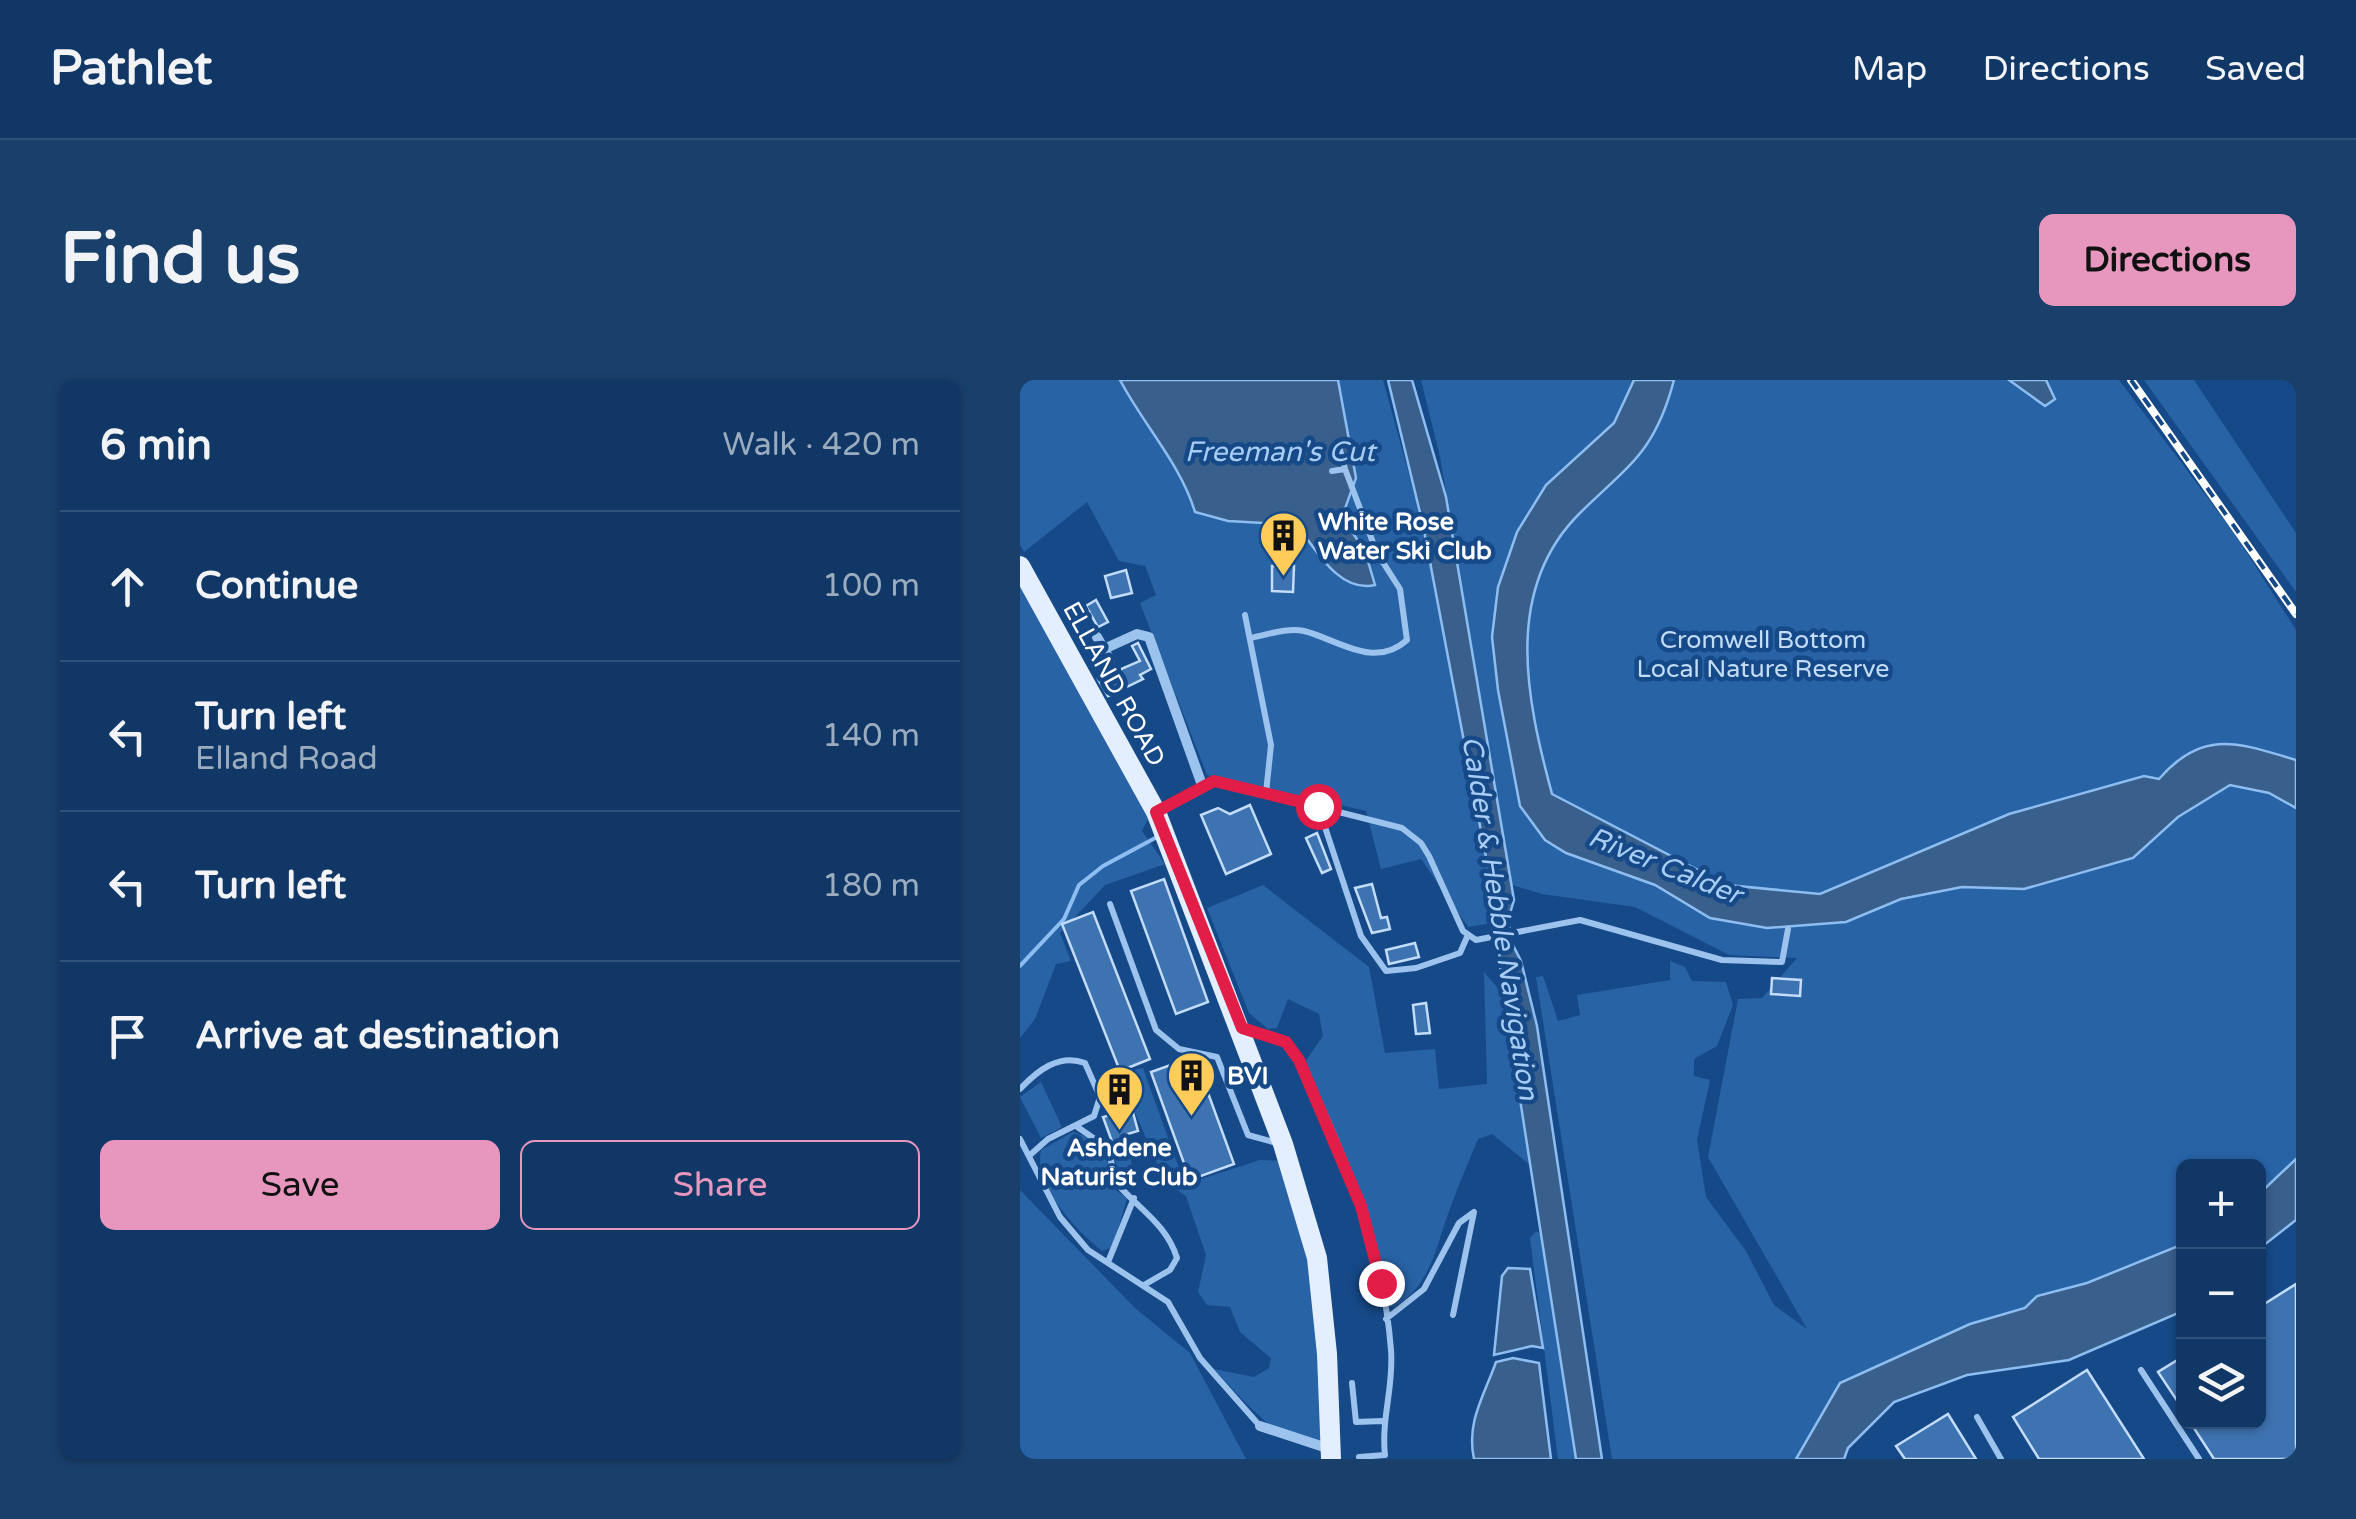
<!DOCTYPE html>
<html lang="en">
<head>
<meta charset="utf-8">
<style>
	:root { --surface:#103765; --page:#193f6b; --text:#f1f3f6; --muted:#9cacbf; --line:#305179; --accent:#e797bd }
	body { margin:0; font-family:"Varela Round",sans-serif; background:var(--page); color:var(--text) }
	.controls { position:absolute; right:30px; bottom:30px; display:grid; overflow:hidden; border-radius:15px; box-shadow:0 2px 8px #0004 }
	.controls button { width:90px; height:90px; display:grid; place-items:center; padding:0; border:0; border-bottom:2px solid var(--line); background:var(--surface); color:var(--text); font:50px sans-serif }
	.stop { position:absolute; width:30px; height:30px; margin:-22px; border:8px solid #e11d48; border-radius:50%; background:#fff }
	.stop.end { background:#e11d48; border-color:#fff; box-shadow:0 2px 10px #0008 }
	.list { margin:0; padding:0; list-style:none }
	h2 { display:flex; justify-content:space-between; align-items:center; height:130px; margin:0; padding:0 40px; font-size:42px }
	h2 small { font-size:32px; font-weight:400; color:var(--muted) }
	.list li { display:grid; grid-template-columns:65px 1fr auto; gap:30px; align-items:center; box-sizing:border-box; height:150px; padding:0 40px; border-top:2px solid var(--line) }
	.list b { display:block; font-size:38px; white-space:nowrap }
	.list p { margin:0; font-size:32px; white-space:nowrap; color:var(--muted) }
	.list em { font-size:32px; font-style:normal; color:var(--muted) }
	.actions { display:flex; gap:20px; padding:30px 40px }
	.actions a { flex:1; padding:22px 0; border:2px solid var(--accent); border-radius:15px; text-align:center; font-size:35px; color:var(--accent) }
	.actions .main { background:var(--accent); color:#111 }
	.icon { flex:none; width:55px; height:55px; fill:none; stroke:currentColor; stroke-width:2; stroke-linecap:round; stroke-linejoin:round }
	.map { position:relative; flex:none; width:1276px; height:1079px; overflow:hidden; border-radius:15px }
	header { display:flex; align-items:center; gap:60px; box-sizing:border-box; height:140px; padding:0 50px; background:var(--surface); border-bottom:2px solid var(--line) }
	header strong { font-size:48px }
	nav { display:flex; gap:55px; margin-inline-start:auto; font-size:35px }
	.intro { display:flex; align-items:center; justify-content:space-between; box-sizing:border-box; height:240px; padding:0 60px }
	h1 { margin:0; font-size:70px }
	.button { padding:25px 45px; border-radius:15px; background:var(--accent); color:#111; font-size:35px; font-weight:700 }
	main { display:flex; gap:60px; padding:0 60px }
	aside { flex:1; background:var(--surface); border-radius:15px; box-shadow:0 2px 8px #0004 }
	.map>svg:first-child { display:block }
	.green { fill:#2863a6 }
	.water { fill:#395f8d; stroke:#8ebef1; stroke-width:2.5 }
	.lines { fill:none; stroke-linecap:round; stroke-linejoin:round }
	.stream { stroke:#8ebef1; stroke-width:4 }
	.building { fill:#3e73b1; stroke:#c2dcfa; stroke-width:2.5 }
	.service { stroke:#9cc3ee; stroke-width:6 }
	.minor { stroke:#9cc3ee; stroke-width:10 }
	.primary { stroke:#e3eeff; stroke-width:20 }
	.rail-casing { stroke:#fff; stroke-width:8 }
	.rail { stroke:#164987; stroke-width:4; stroke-dasharray:11; stroke-linecap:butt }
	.route { stroke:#e11d48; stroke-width:12 }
	.labels { text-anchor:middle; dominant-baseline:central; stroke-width:9; stroke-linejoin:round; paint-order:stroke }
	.poi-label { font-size:25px; font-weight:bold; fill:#fff; stroke:#164987; text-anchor:start }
	.park-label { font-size:25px; fill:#c2dcfa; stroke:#164987 }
	.street-label { font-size:25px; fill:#fff; stroke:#164987 }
	.water-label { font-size:28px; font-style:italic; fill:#a8cdf5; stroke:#164987 }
</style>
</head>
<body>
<header>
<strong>Pathlet</strong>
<nav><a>Map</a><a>Directions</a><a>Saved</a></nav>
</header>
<div class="intro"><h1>Find us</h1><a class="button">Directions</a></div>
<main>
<aside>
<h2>6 min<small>Walk · 420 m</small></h2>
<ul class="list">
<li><svg class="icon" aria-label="ahead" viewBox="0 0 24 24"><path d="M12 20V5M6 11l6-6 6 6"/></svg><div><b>Continue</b></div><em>100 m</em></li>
<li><svg class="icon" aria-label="left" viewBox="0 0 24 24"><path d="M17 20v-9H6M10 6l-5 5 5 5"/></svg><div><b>Turn left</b><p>Elland Road</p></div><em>140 m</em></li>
<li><svg class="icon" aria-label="left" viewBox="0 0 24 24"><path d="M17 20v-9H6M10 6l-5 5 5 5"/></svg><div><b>Turn left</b></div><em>180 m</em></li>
<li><svg class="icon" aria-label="arrive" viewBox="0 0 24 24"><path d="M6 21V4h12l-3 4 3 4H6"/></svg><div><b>Arrive at destination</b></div></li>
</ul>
<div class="actions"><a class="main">Save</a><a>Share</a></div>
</aside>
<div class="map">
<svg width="1276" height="1079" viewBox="0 0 1276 1079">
	<rect width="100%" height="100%" fill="#164987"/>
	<path class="green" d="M0,0H100C123,44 160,85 175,132L208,141L277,145L316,194L345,171L322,137L336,98L318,0H363L403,145L478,542L448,547L401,479L361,489L346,431L187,395L120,223L136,215L125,186L99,181L67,122L4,172L0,165Z
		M401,0H1099L1215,154L1276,250V779L1239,814L1238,786H1164L1163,864L1067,903L1018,916L1006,928L950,944L820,1003L776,1079H592L516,597L523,596L538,641L560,635L557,615L650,600V581L665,587L672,601L706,602L713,625L697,666L674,679V696L690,700L677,760L686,817L726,871L754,925L787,949L688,777L718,619L742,618L777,578L709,575L615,527L522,514L492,505L420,77Z
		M1124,0H1174L1276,153V212Z
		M0,203L129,437L122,451L145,484L85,505L40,553L51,581L36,584L15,639L0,658Z
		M243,505L349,587L365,673L415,669L419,709L467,704L464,592L486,618L510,785L472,754L458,759C449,781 439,803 431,826C416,864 413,904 374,927H369L345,823L285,682L303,656L299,634L268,619L257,648L248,649L229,633L187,528Z
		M123,688L163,799L172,802L240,780L264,781L293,879L303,975L301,1070C254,1059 225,1022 194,989L234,997L249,988L251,978L220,952L210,927L187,925L178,912L186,875L166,816L145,802L98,693Z
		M21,702L42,747L21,758L0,717Z
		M53,752C85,761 88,779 94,809L107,818L93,867L82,871C56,850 13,806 21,770Z
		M110,775L115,800L101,803L95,779Z
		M0,810L115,928L170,973L226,1079H0Z
		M516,851L524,856L556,1079H538L510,858Z"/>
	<path class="water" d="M100,0H318L336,98L322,137L345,171L355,205C319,213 296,170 277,145L208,141L175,132C161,85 123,44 100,0Z
		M368,0H392L426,117L494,520L488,540L491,561L501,581L517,646L582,1079H556L481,597L479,570L482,562L403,145Z
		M614,0H654C635,72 610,84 560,133C482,210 507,321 532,414L707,505L800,514L989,434L1124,396L1139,399C1183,348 1219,363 1276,380V428L1249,413L1210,405L1158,437L1113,478L1004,509L942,507L881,519L826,542L747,548L690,538L635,505L546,473L525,460L500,426L478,310L472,257L478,207L497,152L526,105L594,43Z
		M989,0H1026L1035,19L1025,26Z
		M1276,779V840L1239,869V814Z
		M1163,864V931L1049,980L947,995L874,1022L828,1068L824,1079H776L820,1003L950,944L1005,928L1017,916L1067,903Z
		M488,888L510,889L523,968L512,966L474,975L482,896Z
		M493,978L519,983L531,1079H454C446,1042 464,1016 476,982Z"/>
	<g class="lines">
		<path class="stream" d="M0,586L44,539L59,505L83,486L137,457"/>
	</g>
	<path class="building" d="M252,186H274L273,212L252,211Z
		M106,190L112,213L91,218L85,196Z
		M76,220L88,242L78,247L66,226Z
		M118,263L131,289L120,295L123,299L88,316L78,299L120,281L112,266Z
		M230,425L251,474L206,494L181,435L198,428L210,434Z
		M297,453L311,489L302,493L286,458Z
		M144,499L188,622L156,634L111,511Z
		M352,504L361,538L367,537L370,549L352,553L335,508Z
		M73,532L130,679L100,691L42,544Z
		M395,563L399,577L369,584L366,570Z
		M752,598L781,600L780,616L751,614Z
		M406,623L410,653L396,654L393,625Z
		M170,678L176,680L214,784L170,800L131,692Z
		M112,729L118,751L104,755L110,775L98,778L83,737Z
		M1276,904V1075L1270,1079H1194L1170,1042H1238V928Z
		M1164,976V1031L1138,992Z
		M1067,990L1124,1079H1019L993,1037Z
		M928,1034L956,1079H885L876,1066Z"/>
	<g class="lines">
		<path class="service" d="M319,66L325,89
			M225,235L251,365L246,413
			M230,258C246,255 268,247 284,251C317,259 354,290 387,260L380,209L357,173L325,89L312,91
			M298,426L341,556L366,591L396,588L440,573L447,557
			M137,431L196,401L382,448L401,463L409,476L443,551L456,560L560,540L702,580L762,582L768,549
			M90,524L136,650L159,669L197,677L228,755L257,763
			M223,649L272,666C320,759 363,864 371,970C374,1007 361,1038 365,1075L339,1077
			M0,709C17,691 39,673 65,683L80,717L74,736L28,759L10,775
			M56,746L89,769C91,780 93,799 101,808C122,831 147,846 157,878L150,890L124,905
			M0,759L40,837L68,870L148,922L180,978L239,1045
			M88,882L114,818
			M366,939L404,909L439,843L454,832L433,935
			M1121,990L1179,1079
			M332,1003L336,1042L362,1041
			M957,1037L981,1079"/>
		<path class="minor" d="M77,257L90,280
			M84,269L117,254L129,257L182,405
			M240,1046L310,1069"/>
		<path class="primary" d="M0,186L136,432L263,764L297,878L307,974L311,1079"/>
		<defs>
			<path id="rail" d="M1111,0L1276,234"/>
		</defs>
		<use href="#rail" class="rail-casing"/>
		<use href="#rail" class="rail"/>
	</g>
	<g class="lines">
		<path class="route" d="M298,426L194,401L136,432L222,648L266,662L279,680L341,826L361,903"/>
	</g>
	<defs>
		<symbol id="building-pin" viewBox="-11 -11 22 30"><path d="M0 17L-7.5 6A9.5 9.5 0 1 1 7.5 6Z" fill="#ffcc59" stroke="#164987"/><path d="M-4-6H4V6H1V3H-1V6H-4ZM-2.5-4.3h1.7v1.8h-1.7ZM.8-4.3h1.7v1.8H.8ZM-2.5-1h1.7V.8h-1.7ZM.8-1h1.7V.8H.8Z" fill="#111"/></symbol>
	</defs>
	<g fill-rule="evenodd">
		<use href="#building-pin" x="236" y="128" width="55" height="75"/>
		<use href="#building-pin" x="144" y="668" width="55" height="75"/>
		<use href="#building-pin" x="72" y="682" width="55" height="75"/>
	</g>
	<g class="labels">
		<g class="poi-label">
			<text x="298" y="142">White Rose<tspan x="298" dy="29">Water Ski Club</tspan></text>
			<text x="207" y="696">BVI</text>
			<text x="99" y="768" text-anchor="middle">Ashdene<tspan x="99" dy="29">Naturist Club</tspan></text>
		</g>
		<g class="park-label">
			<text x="743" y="260">Cromwell Bottom<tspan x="743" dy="29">Local Nature Reserve</tspan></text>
		</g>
		<g class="street-label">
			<text transform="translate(94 304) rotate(61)">ELLAND ROAD</text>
		</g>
		<g class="water-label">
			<text x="260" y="72">Freeman's Cut</text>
			<text transform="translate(645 486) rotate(22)">River Calder</text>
			<text transform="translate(480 538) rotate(81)">Calder &amp; Hebble Navigation</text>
		</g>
	</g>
</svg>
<div class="controls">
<button>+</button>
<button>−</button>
<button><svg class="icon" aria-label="layers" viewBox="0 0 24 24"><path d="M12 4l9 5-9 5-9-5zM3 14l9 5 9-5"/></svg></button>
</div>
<div class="stop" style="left:298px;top:426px"></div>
<div class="stop end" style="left:361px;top:903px"></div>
</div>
</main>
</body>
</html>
